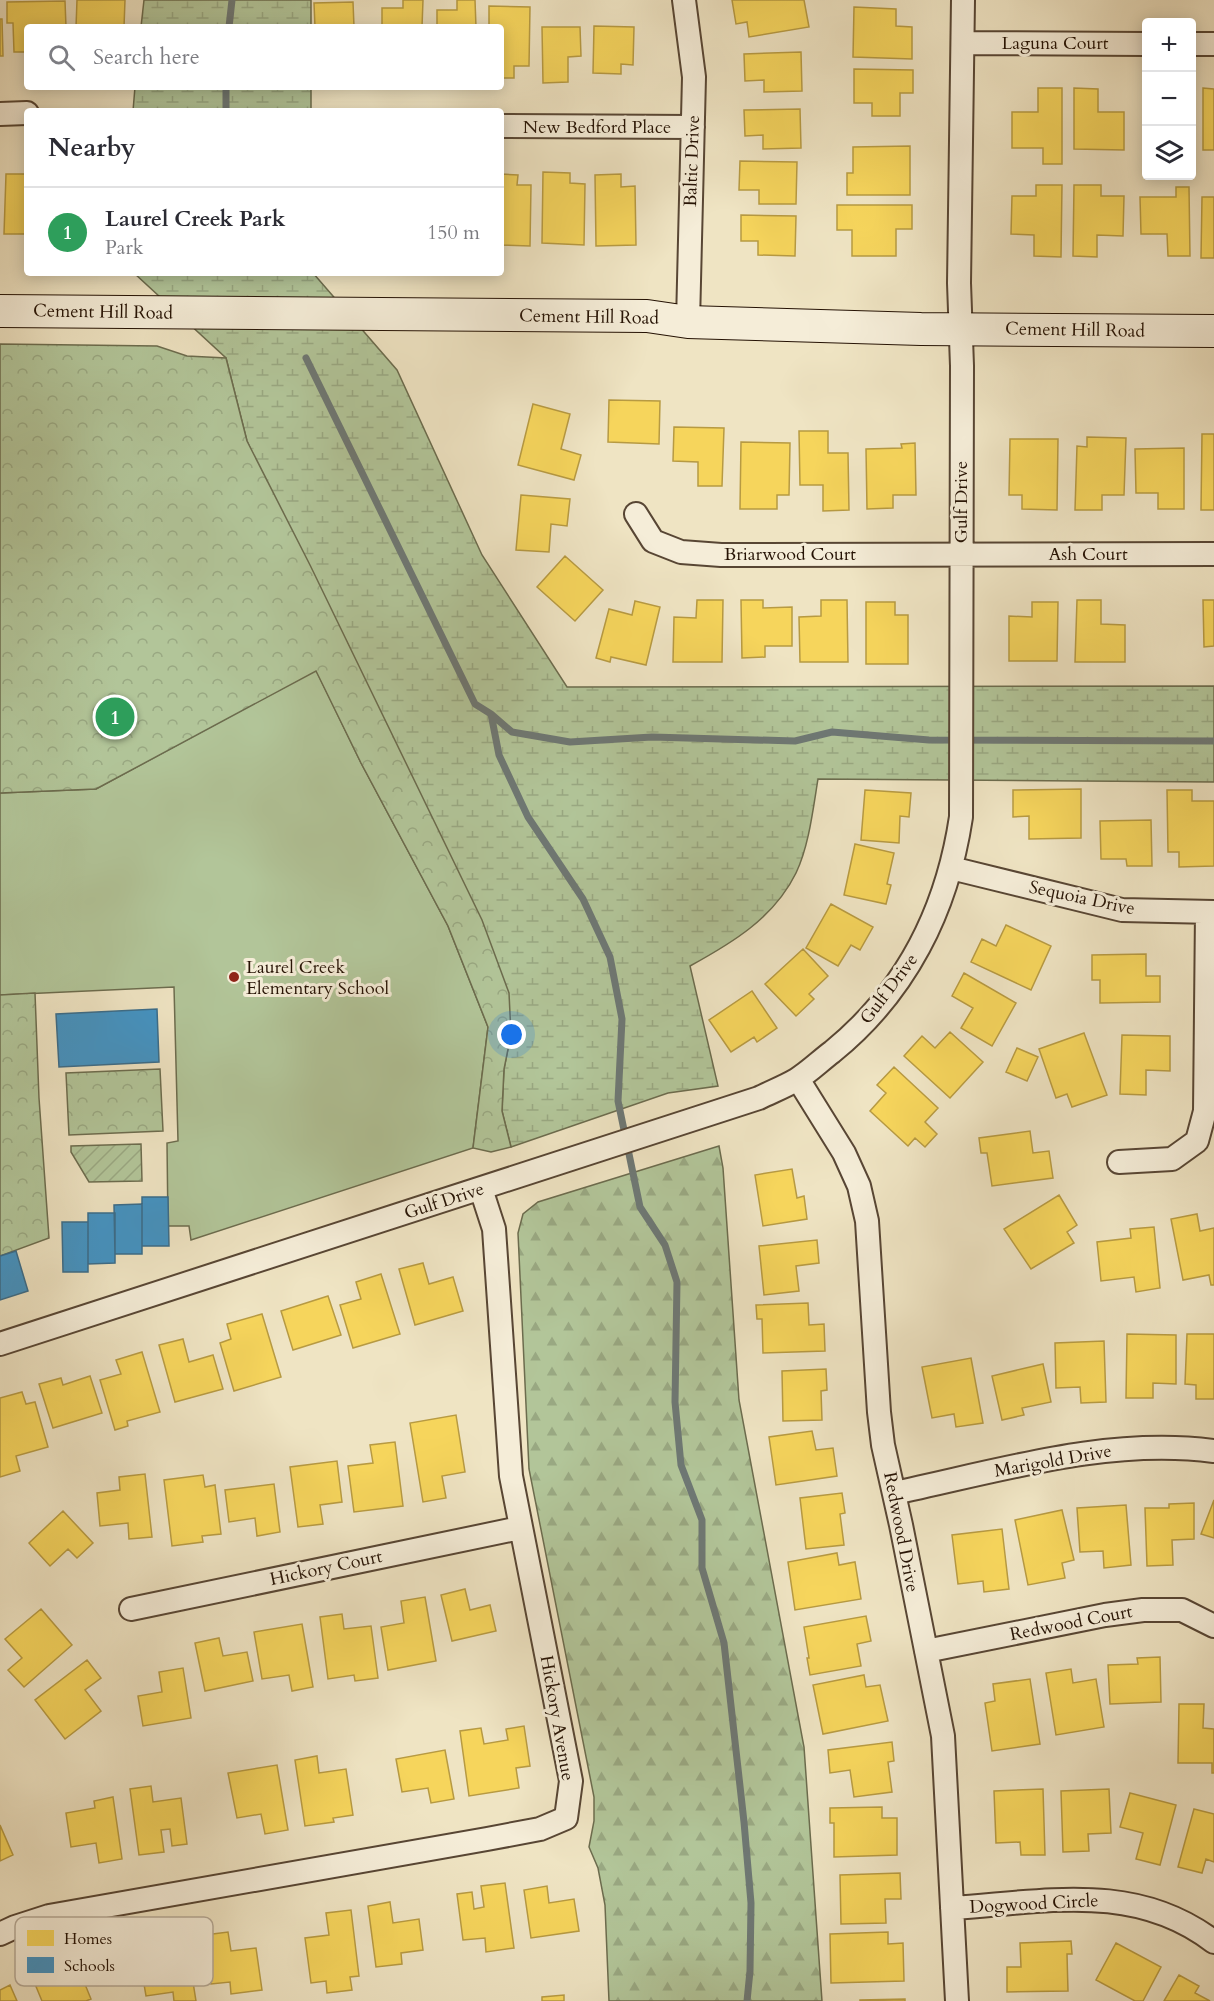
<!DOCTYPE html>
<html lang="en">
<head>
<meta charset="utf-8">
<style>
	:root { --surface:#fff; --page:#f7f7f7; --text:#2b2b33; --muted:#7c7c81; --line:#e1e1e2; --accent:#0f766e }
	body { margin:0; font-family:Cardo,serif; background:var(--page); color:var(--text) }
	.controls { position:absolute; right:18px; top:18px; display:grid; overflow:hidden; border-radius:6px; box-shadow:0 3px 15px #0003 }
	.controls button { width:54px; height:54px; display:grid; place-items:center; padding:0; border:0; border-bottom:2px solid var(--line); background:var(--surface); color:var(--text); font:30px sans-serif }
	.you { position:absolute; left:512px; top:1035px; width:21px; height:21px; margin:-15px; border:4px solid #fff; border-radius:50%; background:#1a73e8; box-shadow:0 0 0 9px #1a73e833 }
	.badge { display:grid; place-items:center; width:39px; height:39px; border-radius:50%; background:var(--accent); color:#fff; font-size:20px; font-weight:700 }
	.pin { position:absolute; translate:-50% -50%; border:3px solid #fff; box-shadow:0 2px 6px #0006 }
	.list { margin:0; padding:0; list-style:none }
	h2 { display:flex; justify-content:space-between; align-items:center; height:78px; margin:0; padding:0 24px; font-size:26px }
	h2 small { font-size:20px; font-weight:400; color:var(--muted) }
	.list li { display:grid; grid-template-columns:39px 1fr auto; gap:18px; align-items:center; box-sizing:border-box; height:90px; padding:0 24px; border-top:2px solid var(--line) }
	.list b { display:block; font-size:22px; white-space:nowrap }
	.list p { margin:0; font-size:20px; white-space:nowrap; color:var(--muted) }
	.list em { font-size:20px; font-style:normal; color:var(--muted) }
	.icon { flex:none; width:33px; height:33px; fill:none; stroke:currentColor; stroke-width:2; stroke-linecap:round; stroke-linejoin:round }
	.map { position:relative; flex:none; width:1214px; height:2001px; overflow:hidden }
	.search { position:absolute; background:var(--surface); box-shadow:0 3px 15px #0003; left:24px; top:24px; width:480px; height:66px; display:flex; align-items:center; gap:15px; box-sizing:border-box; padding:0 21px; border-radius:6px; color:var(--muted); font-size:22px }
	.panel { position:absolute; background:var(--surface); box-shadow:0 3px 15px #0003; left:24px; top:108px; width:480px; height:168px; border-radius:6px }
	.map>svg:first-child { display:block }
	.grass { fill:#b2c599; stroke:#6c6c4e; stroke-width:1.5 }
	.forest { fill:url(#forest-firs); stroke:#6c6c4e; stroke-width:1.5 }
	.wetland { fill:url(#wetland-marsh); stroke:#6c6c4e; stroke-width:1.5 }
	.park { fill:url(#park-crowns); stroke:#6c6c4e; stroke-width:1.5 }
	.garden { fill:url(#garden-furrows); stroke:#6c6c4e; stroke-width:1.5 }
	.homes { fill:#f6d55c; stroke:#b79a42; stroke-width:1.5 }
	.schools { fill:#4393c3; stroke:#3a6c8a; stroke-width:1.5 }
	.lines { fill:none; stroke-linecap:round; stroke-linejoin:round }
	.stream { stroke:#6e7874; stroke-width:7 }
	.street-casing { stroke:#584634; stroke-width:26 }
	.secondary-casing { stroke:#251204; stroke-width:34 }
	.street { stroke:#f5edd8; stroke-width:22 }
	.secondary { stroke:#f5edd8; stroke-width:32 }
	.poi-dot { fill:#8f2418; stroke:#f5edd8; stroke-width:2 }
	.labels { text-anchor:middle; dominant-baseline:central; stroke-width:6; stroke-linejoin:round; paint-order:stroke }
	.street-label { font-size:18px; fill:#251204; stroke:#f5edd8 }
	.poi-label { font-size:18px; fill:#251204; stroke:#f5edd8; text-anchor:start }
	.key { fill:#f5edd8; stroke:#b7ab98; stroke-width:1.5 }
	.key-label { font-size:16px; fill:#251204 }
</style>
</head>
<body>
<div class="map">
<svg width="1214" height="2001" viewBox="0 0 1214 2001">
	<defs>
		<pattern id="forest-firs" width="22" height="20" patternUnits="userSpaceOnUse" patternTransform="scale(1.5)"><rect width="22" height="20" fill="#b2c599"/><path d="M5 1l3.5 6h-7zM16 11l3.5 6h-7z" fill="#99a882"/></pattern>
		<pattern id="wetland-marsh" width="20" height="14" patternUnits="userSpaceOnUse" patternTransform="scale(1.5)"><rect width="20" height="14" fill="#b2c599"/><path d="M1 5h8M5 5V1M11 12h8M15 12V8" fill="none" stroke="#99a882"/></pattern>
		<pattern id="park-crowns" width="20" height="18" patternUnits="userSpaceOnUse" patternTransform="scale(1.5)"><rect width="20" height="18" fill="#b2c599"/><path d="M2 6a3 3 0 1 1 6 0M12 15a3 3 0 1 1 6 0" fill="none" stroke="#99a882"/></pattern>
		<pattern id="garden-furrows" width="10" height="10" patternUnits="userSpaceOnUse" patternTransform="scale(1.5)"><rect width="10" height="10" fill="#b2c599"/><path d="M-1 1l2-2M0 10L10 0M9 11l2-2" fill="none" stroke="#99a882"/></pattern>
	</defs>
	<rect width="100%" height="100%" fill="#efe4c3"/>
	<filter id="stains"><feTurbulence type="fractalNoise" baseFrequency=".00333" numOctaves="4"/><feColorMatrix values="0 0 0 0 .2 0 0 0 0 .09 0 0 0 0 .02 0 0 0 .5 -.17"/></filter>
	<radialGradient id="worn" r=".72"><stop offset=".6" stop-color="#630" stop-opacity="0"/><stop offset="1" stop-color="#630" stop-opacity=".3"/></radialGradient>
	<path class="grass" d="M316,670L361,763L448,926L488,1027L473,1148L191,1240L189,1226H168L167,1143L178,1141L174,987L0,995V793L96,789Z"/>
	<path class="forest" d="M719,1146L723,1168L739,1400L804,1747L822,2001H609L605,1905L598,1868L589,1847L594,1821V1797L529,1469L518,1233L523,1214L538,1202Z"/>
	<path class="wetland" d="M144,0H311V27H141Z
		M135,87H311V111H133Z
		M134,273H313L397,370L482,555L567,687L1214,686V782L818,779C813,809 809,846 796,873C774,918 732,943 690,966L718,1086L668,1093L511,1147L502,1111L504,1069L511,1034L247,441L226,358Z"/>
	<path class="park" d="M0,344L157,346L187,356L226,358L247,441L310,565L482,920L509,993L511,1034L504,1069L502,1111L511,1147L491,1152L473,1148L488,1027L448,926L361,763L316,671L96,789L0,793Z
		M35,993L39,1098L49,1238L0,1256V995Z
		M160,1069L163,1131L69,1135L66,1073Z"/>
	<path class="garden" d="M141,1144L142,1181L89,1182L71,1152V1146Z"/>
	<path class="homes" d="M77,0H125L124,27H76Z
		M403,0H423L422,27H382V8H403Z
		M457,0H475L476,27H437V10H457Z
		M732,0H804L809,27L749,37L747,22L736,24Z
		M65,1L66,27H27V52H14L13,23H7V2Z
		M353,2L354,27H315L314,3Z
		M489,6L530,7L529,66H514V78H501V27H489Z
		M854,7L896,9V26L912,27V59L853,57Z
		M0,19H2L3,56H0Z
		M594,26L634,27L633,65L621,64V74L593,73Z
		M542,27H580L581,56L568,57V82L543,83Z
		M801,52L802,91L764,92V80L745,81L744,54Z
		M854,69L913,70V93H900V116H872V103H854Z
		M1038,88H1062V164H1043V148H1012V112H1038Z
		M1074,88L1098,89V112H1124V150L1074,149Z
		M1203,88L1214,89V150H1203Z
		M1145,101H1146V148H1145Z
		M800,109L801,148L763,149V135L745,136L744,110Z
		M910,146V195H847V173H853V147Z
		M740,161L797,162L796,204H759V190H739Z
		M543,172L570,173V183L585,184L584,245L542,243Z
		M6,174H27V234H4Z
		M501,174L518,175L517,185H531L530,246L501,245Z
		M621,174V187L635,186L636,245L596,246L595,175Z
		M1036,185H1062L1061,257L1034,256V235L1011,234L1012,196H1036Z
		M1074,185H1101V196H1124L1123,236L1097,235V257L1073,256Z
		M1176,187H1189L1190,256H1168L1167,234H1141L1140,197H1176Z
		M1202,197H1214V258H1201Z
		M837,205H912V229H896V256H852V230H837Z
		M741,215L796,216L795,256L758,255V241H741Z
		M609,400L660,401L659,444L608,442Z
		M533,404L570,414L561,449L581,455L574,480L518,465Z
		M674,427L724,428L722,486H698V462L673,461Z
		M799,431H828V453H848L849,510L823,511V485H800Z
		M1202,434H1214V510H1201Z
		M1087,437L1126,438L1124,495H1102V510H1075L1077,446L1087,447Z
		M1010,439H1058L1057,510L1022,509V495H1009Z
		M741,442L790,443L789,495H777V509H740Z
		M915,443L916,495H893V508L867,509L866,449L902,448L901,444Z
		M1184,448V509H1158V493H1136L1135,449Z
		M521,495L570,499L567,526L551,524L549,552L516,550Z
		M565,556L603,590L575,621L537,587Z
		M697,600H723L722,662H673L674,617L696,618Z
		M741,600H763V608L792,607V646H765V657L742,658Z
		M821,600H847L848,662H800L799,617L821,616Z
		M1077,600H1101V624L1125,625V662H1075Z
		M1203,600H1214V646L1204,647Z
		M635,601L660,607L646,665L611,657L610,662L596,658L609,609L632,615Z
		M866,602H895V615H908V664H866Z
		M1032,602H1058L1057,661H1009V616L1032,617Z
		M1081,789V838L1029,839V816L1013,817V790Z
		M865,790L911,793L909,817L900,816L899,843L861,840Z
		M1167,790H1192V801H1214V866L1179,867V852H1168Z
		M1151,820L1152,866H1127L1126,859H1101L1100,821Z
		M855,844L894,853L887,884L891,885L886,904L844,895Z
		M831,904L873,927L860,950L851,945L838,966L806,948Z
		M1006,925L1051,946L1031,990L971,962L982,939L996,946Z
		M803,949L828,976L809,994L814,999L796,1016L765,984Z
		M1146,954V976H1160V1002L1100,1003V980H1092V955Z
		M964,973L1016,1003L992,1046L961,1028L973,1008L952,996Z
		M752,991L777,1028L757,1042L754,1037L731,1052L709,1020Z
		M950,1032L983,1062L950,1098L904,1056L922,1036L935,1048Z
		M1084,1033L1107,1095L1072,1107L1067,1094L1056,1098L1039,1049Z
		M1122,1035L1170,1036V1071L1146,1070V1095L1120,1094Z
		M1017,1048L1038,1057L1027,1081L1006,1072Z
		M894,1067L938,1108L925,1122L937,1134L925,1147L915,1138L908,1146L870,1111L886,1093L877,1085Z
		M1030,1131L1033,1153L1049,1151L1053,1178L992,1186L987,1153H981L979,1138Z
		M792,1169L797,1198L804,1196L807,1219L763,1226L755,1175Z
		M1059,1195L1077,1225L1067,1232L1074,1243L1031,1269L1004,1229Z
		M1197,1214L1200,1231L1214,1228V1285H1211L1209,1275L1183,1280L1171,1219Z
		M1154,1227L1160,1288L1136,1292L1134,1277L1101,1281L1097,1242L1131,1238L1130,1229Z
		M817,1240L819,1263L796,1266L799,1291L764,1295L759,1246Z
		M423,1263L429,1284L453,1277L463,1311L415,1325L399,1269Z
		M381,1274L400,1334L353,1348L340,1305L361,1299L356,1282Z
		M328,1296L341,1335L293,1350L281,1311Z
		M808,1303L809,1325L824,1324L825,1351L763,1353L762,1319H757L756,1305Z
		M262,1314L281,1377L234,1391L220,1343L231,1339L227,1324Z
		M1127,1334L1176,1335V1384L1153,1383V1398H1126Z
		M1187,1334H1214V1399H1196V1385L1185,1384Z
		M183,1339L189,1362L213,1355L223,1389L175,1402L159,1345Z
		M1104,1341L1106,1402L1081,1403L1080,1387L1056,1388L1055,1343Z
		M142,1352L160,1412L127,1421L128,1426L115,1430L100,1380L121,1374L116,1360Z
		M971,1358L983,1423L956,1427L954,1414L932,1418L922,1367Z
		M1043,1364L1051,1402L1022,1408L1024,1415L1002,1420L992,1376Z
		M826,1369L827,1390L821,1391L822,1420L783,1421L782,1371Z
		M90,1376L102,1413L53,1428L39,1384L61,1378L63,1385Z
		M22,1392L26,1404L35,1402L48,1447L16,1456L20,1471L0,1477V1398Z
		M456,1415L465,1472L442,1476L446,1498L423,1502L410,1423Z
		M812,1431L816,1450L833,1448L837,1476L776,1485L769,1437Z
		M395,1442L403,1506L354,1512L348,1466L373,1463L370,1445Z
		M337,1461L342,1502L320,1505L323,1524L298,1527L290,1467Z
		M145,1474L152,1537L129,1539L128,1523L100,1526L97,1493L120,1490L119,1477Z
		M203,1475L205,1487L215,1485L221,1534L202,1536L203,1542L172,1546L164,1480Z
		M274,1484L280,1532L257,1536L255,1518L229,1522L225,1490Z
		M842,1493L845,1513L840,1514L844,1545L806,1549L800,1498Z
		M1214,1500V1538L1201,1534Z
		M1194,1503V1539L1172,1540L1173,1565L1147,1566L1145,1508H1169V1504Z
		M1126,1505L1131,1565L1104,1568L1103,1551L1080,1552L1077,1508Z
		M1062,1510L1074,1560L1062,1563L1065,1578L1028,1585L1015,1520Z
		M63,1511L93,1543L77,1558L68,1549L50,1566L29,1543Z
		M1002,1529L1009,1589L984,1592L983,1581L958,1584L952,1535Z
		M837,1553L839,1565L855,1562L861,1599L795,1610L788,1562Z
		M465,1589L470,1610L490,1605L496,1631L452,1641L441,1595Z
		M425,1597L436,1661L388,1670L381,1627L404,1623L401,1601Z
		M41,1609L72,1645L24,1687L8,1670L22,1658L5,1639Z
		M342,1614L344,1629L371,1626L378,1678L355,1681L354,1675L328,1679L320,1617Z
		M866,1616L871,1641L857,1644L861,1666L810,1675L807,1658H809L804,1627Z
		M302,1624L313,1687L292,1691L289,1675L262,1679L254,1632Z
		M219,1638L223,1656L247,1652L253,1681L205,1691L195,1643Z
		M1160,1657L1161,1702L1110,1704L1108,1665L1138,1664L1137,1658Z
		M87,1660L101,1678L85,1690L101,1711L65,1739L35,1700Z
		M183,1668L191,1718L143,1726L138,1696L162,1692L159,1672Z
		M1071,1669L1073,1683L1096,1679L1104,1727L1056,1735L1046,1673Z
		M864,1675L866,1687L880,1685L888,1721L823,1734L813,1685Z
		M1030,1679L1040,1744L992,1751L985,1703L995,1701L993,1684Z
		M1179,1704H1204L1203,1728L1214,1729V1773H1212V1763H1178Z
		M524,1726L530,1766L516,1768L519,1788L469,1796L460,1731L481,1728L484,1744L508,1740L506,1729Z
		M892,1742L894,1761L888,1762L892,1792L854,1797L850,1770L830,1773L828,1750Z
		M445,1750L454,1799L431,1803L428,1788L402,1792L396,1759Z
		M317,1756L319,1773L346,1769L353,1815L333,1818L334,1822L305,1826L295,1760Z
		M277,1765L288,1830L265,1834L261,1814L237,1818L228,1773Z
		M151,1786L153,1802L181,1798L187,1844L172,1846L170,1829L161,1830L164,1852L139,1855L130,1789Z
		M1043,1789L1045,1855H1021L1020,1842L996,1843L994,1791Z
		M1109,1789L1111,1833L1088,1834L1089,1851L1063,1852L1061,1791Z
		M1130,1793L1176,1805L1160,1865L1136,1859L1143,1833L1120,1827Z
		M113,1797L122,1859L99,1863L96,1843L71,1847L66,1813L95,1808L94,1801Z
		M882,1807V1818H897V1855L834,1857V1823H830V1808Z
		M1194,1809L1214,1814V1862L1206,1859L1202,1873L1178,1867Z
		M0,1825L13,1855L0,1861Z
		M900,1873L901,1899H885L886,1923L841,1924L840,1875Z
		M505,1883L514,1948L486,1952L485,1938L463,1940L457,1894L472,1892L474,1909L484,1907L481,1886Z
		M547,1886L549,1903L574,1899L579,1931L531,1938L524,1890Z
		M390,1902L393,1923L419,1919L423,1950L401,1953L402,1964L376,1967L368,1906Z
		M351,1910L359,1976L350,1977L352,1990L327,1993L326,1981L311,1983L305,1938L329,1935L326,1913Z
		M228,1932L231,1951L256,1948L262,1990L231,1994L230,1982L211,1984L205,1935Z
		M888,1932V1944L903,1943L904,1981L831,1983L830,1934Z
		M186,1938L196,2001H174L173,1992L146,1996L138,1949Z
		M1071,1941L1072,1954H1067L1068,1991L1007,1992V1967H1021L1020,1943Z
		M1116,1943L1161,1967L1143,2001H1135L1096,1980Z
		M52,1963L59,1981L80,1972L91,1999L86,2001H42L30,1972Z
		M1179,1975L1199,1986L1195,1993L1210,2001H1164Z
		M10,1985L17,2001H0V1990Z
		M564,1995V2001H542V1997Z
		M905,1999V2001H860V2000Z"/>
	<path class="schools" d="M157,1009L159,1062L59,1067L56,1014Z
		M142,1197H168L169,1246H142Z
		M142,1204V1254H115L114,1205Z
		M88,1213H115V1263L88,1264Z
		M62,1222H88V1272H63Z
		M16,1251L28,1291L0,1300V1256Z"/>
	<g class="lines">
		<path class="stream" d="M229,27L232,0
			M226,111V87
			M306,358L475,704L491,714L499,755L528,817L583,899L610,957L622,1019L618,1101L640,1207L665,1245L677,1282L675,1402L681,1465L702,1520V1568L724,1643L744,1822L751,1903L750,1971L747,2001
			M491,714L512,732L570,742L652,737L795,741L832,732L929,740L1214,741"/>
		<defs>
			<path id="street" d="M684,0L694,77L688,322
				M963,43L1146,44
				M1192,44H1214
				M0,114L27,113
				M501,126L693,127
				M636,514L653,541L681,552L721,555L1214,554
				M951,868L1122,910L1214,912
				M798,1079L844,1153L859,1186L867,1221L879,1412L883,1445L901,1525L943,1736L957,2001
				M1119,1162L1172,1159L1197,1141L1205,1111L1207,912
				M0,1344L759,1098C771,1092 784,1087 796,1080C809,1072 820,1061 832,1052C906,992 947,910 961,817L962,366L959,283L963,0
				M894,1493C999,1471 1106,1437 1214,1451
				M131,1609L520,1528
				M926,1651L1105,1615L1143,1610H1182L1214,1626
				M952,1908C1044,1902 1135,1881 1214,1942
				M0,1934L15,1927L49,1916L487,1839L540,1829L566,1818L571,1781L511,1476L494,1229L481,1189"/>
			<path id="secondary" d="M0,311L647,316L688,322L921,329L1214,331"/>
		</defs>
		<use href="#street" class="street-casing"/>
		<use href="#secondary" class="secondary-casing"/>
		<use href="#street" class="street"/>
		<use href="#secondary" class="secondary"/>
	</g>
	<circle class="poi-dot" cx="234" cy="977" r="6"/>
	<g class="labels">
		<g class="street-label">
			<text x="1055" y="43">Laguna Court</text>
			<text x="597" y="127">New Bedford Place</text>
			<text transform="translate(692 161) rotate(-88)">Baltic Drive</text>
			<text transform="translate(103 312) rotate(1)">Cement Hill Road</text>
			<text transform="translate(589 317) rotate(1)">Cement Hill Road</text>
			<text transform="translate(1075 330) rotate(1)">Cement Hill Road</text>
			<text transform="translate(961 502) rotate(-90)">Gulf Drive</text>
			<text x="790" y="554">Briarwood Court</text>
			<text x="1088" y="554">Ash Court</text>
			<text transform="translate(1082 898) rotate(12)">Sequoia Drive</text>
			<text transform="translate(889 989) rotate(-53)">Gulf Drive</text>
			<text transform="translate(444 1201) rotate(-18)">Gulf Drive</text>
			<text transform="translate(1053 1461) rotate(-10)">Marigold Drive</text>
			<text transform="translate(901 1532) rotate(79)">Redwood Drive</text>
			<text transform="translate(326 1568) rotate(-12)">Hickory Court</text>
			<text transform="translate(1071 1623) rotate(-11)">Redwood Court</text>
			<text transform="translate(557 1718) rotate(80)">Hickory Avenue</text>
			<text transform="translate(1034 1904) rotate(-3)">Dogwood Circle</text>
		</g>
		<g class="poi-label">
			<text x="246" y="967">Laurel Creek<tspan x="246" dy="21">Elementary School</tspan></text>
		</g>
	</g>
	<rect x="15" y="1917" width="198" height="69" rx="9" class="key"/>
	<rect x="27" y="1930" width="27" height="16" fill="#f6d55c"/>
	<rect x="27" y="1957" width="27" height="16" fill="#4393c3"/>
	<g class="key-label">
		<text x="64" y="1944">Homes</text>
		<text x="64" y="1971">Schools</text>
	</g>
	<rect width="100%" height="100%" filter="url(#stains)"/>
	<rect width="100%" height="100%" fill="url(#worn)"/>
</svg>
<div class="controls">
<button>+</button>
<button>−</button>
<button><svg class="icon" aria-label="layers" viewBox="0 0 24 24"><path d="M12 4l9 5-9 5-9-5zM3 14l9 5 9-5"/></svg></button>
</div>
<div class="you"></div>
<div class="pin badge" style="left:115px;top:717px;background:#2e9e5b">1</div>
<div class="search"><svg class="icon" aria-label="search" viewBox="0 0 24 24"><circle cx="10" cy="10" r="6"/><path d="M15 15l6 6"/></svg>Search here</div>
<section class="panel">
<h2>Nearby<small></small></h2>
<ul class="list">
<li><span class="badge" style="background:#2e9e5b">1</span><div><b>Laurel Creek Park</b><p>Park</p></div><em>150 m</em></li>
</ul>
</section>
</div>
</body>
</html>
